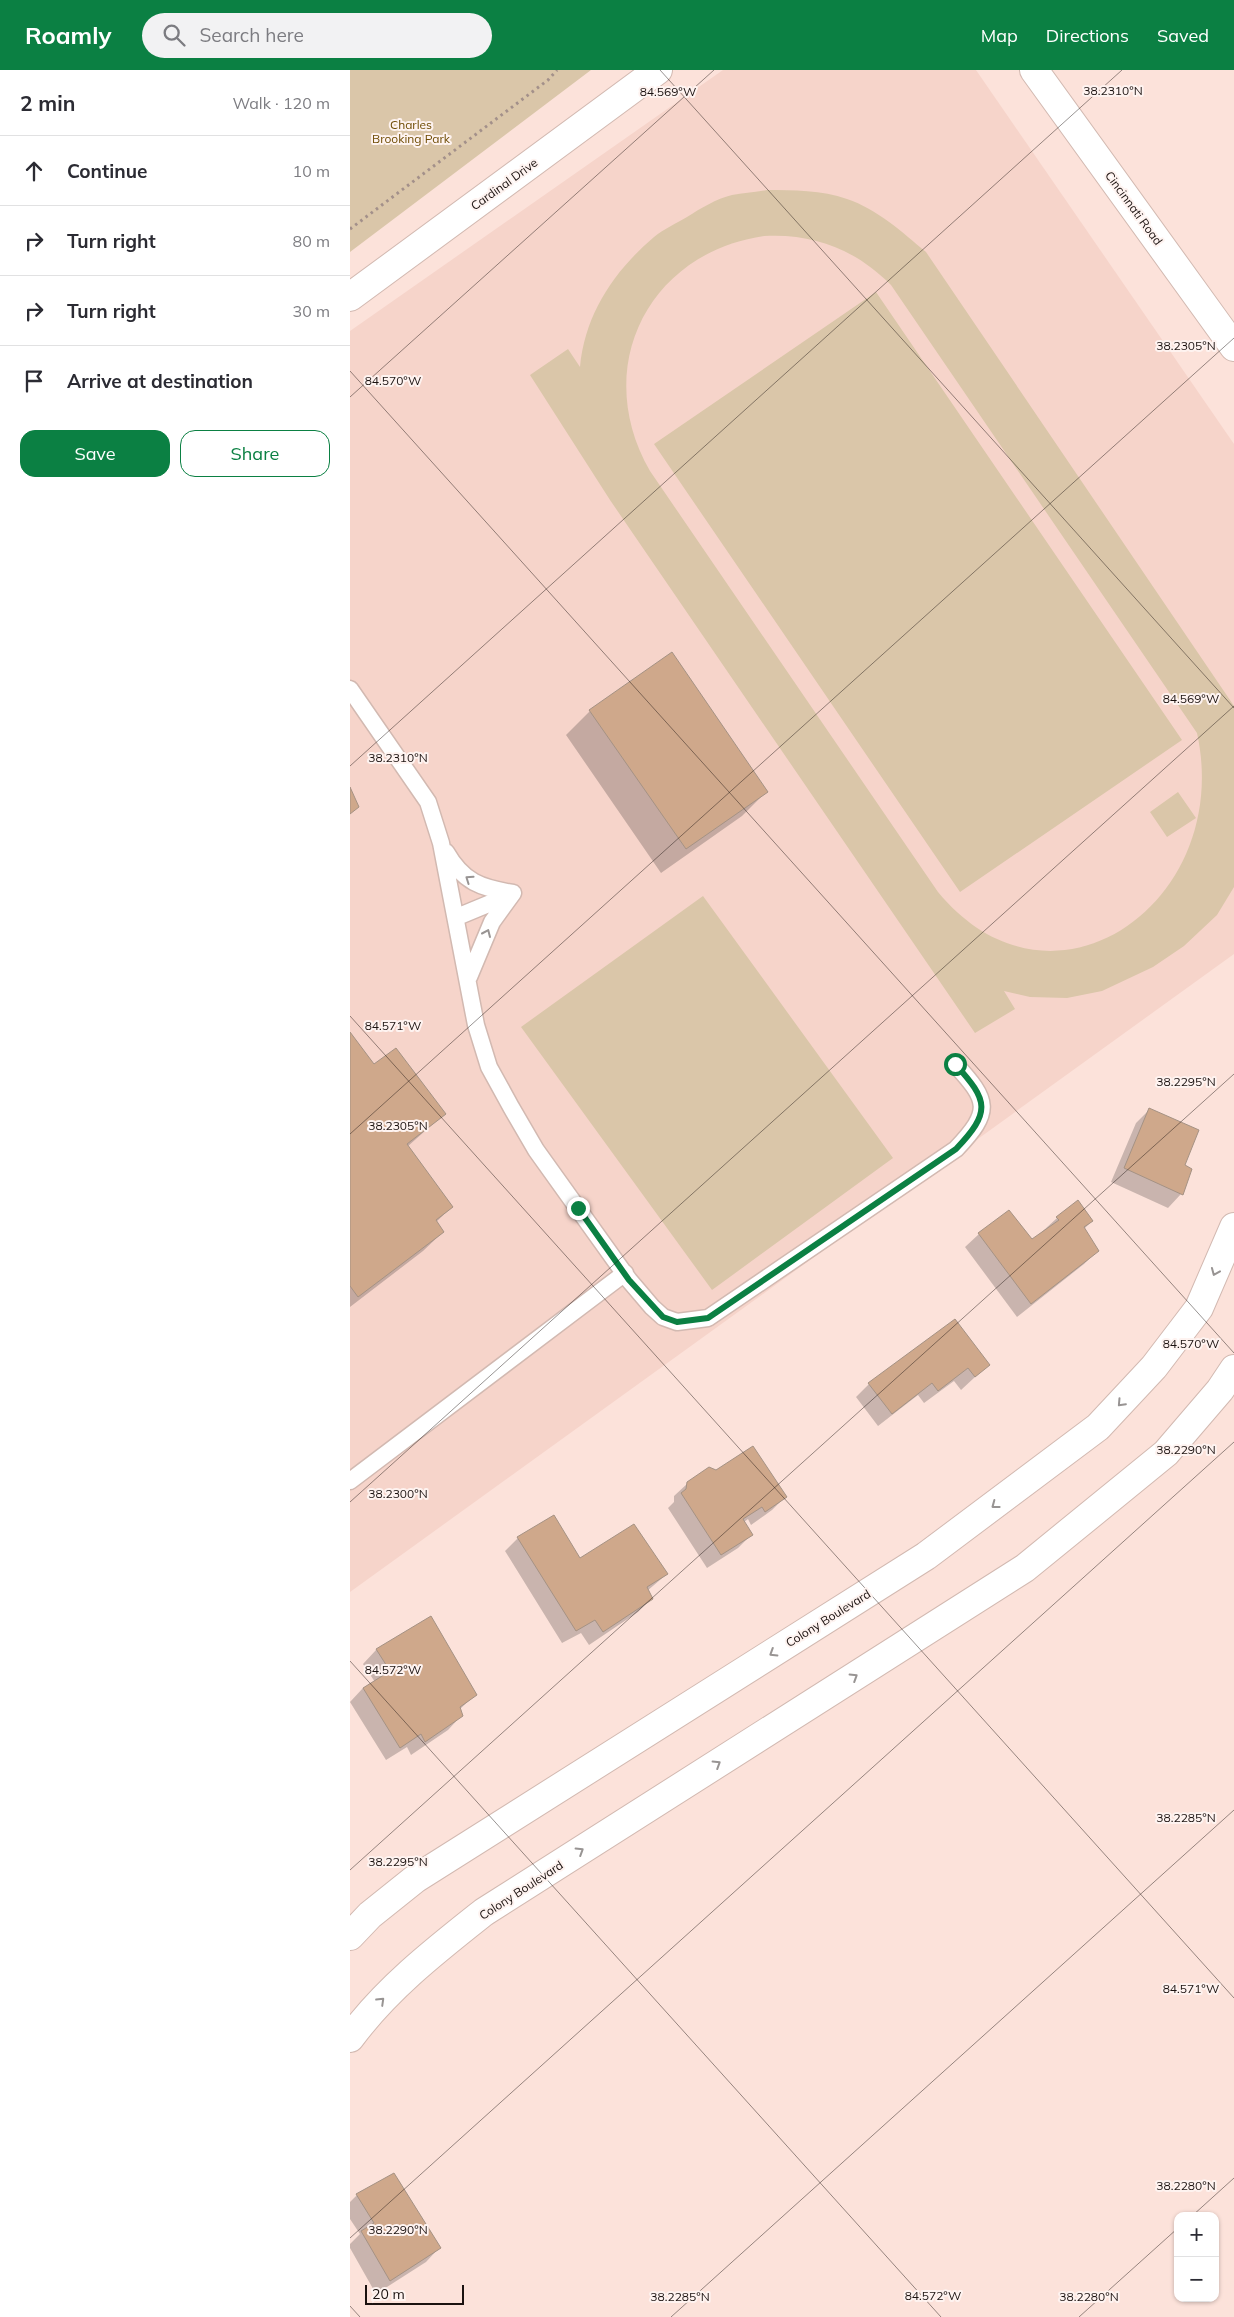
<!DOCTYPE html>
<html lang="en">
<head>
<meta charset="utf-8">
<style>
	:root { --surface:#fff; --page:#f2f2f3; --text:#2b2b33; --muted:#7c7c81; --line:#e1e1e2; --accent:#0b8043 }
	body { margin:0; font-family:Mulish,sans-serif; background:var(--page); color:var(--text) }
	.controls { position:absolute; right:15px; bottom:15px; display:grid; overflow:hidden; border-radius:10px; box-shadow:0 1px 4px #0004 }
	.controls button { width:45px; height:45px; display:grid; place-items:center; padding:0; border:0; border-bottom:1px solid var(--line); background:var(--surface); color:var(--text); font:25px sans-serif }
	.scale { position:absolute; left:15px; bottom:12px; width:99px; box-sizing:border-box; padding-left:5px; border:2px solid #1b1210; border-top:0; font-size:14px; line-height:18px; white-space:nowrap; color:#1b1210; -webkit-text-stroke:4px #fef3f0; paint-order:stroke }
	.stop { position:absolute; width:15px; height:15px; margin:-11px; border:4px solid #0b8043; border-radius:50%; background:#fff }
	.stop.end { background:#0b8043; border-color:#fff; box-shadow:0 1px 5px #0008 }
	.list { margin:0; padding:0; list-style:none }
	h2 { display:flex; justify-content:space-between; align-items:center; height:65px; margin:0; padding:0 20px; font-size:21px }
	h2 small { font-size:16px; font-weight:400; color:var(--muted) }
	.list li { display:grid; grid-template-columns:32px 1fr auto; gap:15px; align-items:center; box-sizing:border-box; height:70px; padding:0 20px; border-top:1px solid var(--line) }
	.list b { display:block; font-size:19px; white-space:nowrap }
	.list em { font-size:16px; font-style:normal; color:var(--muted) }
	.actions { display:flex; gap:10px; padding:15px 20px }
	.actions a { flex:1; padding:11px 0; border:1px solid var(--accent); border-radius:15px; text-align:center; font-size:18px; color:var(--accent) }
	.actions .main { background:var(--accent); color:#fff }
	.icon { flex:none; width:28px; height:28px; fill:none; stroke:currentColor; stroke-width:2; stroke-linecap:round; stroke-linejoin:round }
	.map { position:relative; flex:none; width:884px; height:2247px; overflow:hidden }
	header { display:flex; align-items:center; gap:30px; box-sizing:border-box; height:70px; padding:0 25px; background:var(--accent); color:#fff }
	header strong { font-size:24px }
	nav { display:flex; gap:28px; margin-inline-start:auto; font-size:18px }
	.search { width:350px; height:45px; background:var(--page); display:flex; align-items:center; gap:12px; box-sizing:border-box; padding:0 18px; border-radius:28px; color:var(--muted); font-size:19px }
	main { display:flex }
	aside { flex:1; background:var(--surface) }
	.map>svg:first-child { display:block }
	.built { fill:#f6d4ca }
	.green { fill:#dac6a9; fill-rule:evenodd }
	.shadow { fill:#0003 }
	.building { fill:#cfa88b; stroke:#a59284 }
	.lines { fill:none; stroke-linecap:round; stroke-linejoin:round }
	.service-casing { stroke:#d2b9b1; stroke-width:19 }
	.minor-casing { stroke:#d2b9b1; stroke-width:30 }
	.primary-casing { stroke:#d2b9b1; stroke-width:30 }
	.path { stroke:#a3908a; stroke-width:3; stroke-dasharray:2.5 4; stroke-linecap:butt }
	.service { stroke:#fff; stroke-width:16 }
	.minor { stroke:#fff; stroke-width:28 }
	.primary { stroke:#fff; stroke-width:28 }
	.oneway { stroke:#989493 }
	.route { stroke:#0b8043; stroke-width:6 }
	.ticks { fill:none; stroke:#1b1210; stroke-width:1; stroke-opacity:0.45 }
	.labels { text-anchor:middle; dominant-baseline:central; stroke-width:4; stroke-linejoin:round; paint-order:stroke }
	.park-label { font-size:12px; fill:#6e4b02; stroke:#fef3f0 }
	.street-label { font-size:12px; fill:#1b1210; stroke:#fef3f0 }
	.ticks-label { font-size:12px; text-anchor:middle; fill:#1b1210; stroke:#fef3f0; stroke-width:4; stroke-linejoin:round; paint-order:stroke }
</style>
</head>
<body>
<header>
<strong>Roamly</strong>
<div class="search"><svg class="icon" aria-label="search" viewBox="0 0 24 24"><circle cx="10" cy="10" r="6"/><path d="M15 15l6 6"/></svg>Search here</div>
<nav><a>Map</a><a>Directions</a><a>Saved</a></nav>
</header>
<main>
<aside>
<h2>2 min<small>Walk · 120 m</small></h2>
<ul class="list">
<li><svg class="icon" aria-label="ahead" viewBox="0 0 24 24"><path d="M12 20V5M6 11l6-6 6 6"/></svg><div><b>Continue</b></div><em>10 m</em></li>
<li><svg class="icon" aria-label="right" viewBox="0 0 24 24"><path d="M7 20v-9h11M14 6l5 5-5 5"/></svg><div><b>Turn right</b></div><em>80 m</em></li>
<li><svg class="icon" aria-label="right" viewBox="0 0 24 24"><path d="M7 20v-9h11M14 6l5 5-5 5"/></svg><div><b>Turn right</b></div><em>30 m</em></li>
<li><svg class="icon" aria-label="arrive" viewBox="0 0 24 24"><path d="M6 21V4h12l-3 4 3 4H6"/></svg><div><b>Arrive at destination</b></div></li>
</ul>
<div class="actions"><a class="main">Save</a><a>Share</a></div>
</aside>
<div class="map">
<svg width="884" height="2247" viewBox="0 0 884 2247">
	<rect width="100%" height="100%" fill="#fce2da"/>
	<path class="built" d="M373,0H626L884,374V884L0,1522V261Z"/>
	<path class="green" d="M0,0H241L0,182Z
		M417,120C443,120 472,120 497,129C527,139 552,162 576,182L884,636V817L867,845L834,876L803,897L752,921L717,928L680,927L654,921L665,939L625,963L260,430L180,305L218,279L230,297C235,244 264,201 304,167C314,159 327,153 337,147C351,138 366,129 382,125C393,123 405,122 417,120ZM414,166C464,163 506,180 541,215L847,663C884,832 703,961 588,822L300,401C241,299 297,183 414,166Z
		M526,222L832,670L610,822L304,374Z
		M828,722L846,748L817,767L800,742Z
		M353,826L543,1088L362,1220L171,957Z"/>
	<path class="shadow" d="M240,641L417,721L392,746L311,803L216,665Z
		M0,964L24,995L94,1044L57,1077L102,1137L86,1152L93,1162L73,1181L0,1237Z
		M800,1039L834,1096L841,1100L831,1124L818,1138L761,1112L786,1053Z
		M707,1148L742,1151L734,1159L747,1181L734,1194L667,1247L615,1177L629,1164L682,1171Z
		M638,1295L611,1320L604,1311L574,1333L568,1325L528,1356L506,1327L519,1314Z
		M338,1413L435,1427L422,1440L401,1455L398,1449L394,1452L401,1465L388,1478L357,1498L318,1438L324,1432V1426Z
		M168,1468L229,1490L317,1504L297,1521L302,1528L288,1542L239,1575L231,1563L212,1573L155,1481Z
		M80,1548L125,1625L109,1640L111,1646L98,1660L61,1685L57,1677L36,1690L0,1632L13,1618L25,1612L13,1594L26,1580Z
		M44,2105L89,2178L76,2192L26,2224L0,2178V2174L10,2164L0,2149V2132L7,2125Z"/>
	<path class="building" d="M322,582L418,722L336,779L239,640Z
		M0,717L9,737L0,744Z
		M0,962L24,994L46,978L96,1044L57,1074L103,1137L86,1150L94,1162L8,1227L0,1216Z
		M799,1038L849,1060L835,1095L842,1099L833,1125L774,1098Z
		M728,1130L743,1151L734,1157L749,1181L681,1234L628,1163L659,1140L682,1169L709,1150L706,1147Z
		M605,1249L640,1295L625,1307L618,1298L588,1321L582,1313L542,1344L518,1313Z
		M403,1376L437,1427L415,1442L412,1437L393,1449L403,1465L371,1485L331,1423L336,1419L337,1412L359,1397L366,1400Z
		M204,1445L230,1488L284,1454L318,1504L297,1517L303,1529L253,1562L245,1550L226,1561L167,1467Z
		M81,1546L127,1625L110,1637L113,1646L75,1672L71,1664L50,1678L13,1618L40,1601L26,1579Z
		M44,2103L91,2178L40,2211L11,2161L24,2153L6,2124Z"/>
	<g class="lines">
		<defs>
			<path id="service" d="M0,619L78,732L91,773L126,955L139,997L161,1037L186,1080L279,1210L302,1237L313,1247L327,1252L358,1248L606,1079C642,1041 639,1031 605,994
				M96,782C113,812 131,818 163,823
				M107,847L160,825
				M119,907L142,852L163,823
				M0,1411L275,1203"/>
			<path id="minor" d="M0,227L308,0
				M0,1866L20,1845L65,1809L576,1486L748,1357L804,1297L849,1238L884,1157
				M0,1968C37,1918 86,1880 134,1842L675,1498L816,1383L870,1320L884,1299"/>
			<path id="primary" d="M684,0L884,277"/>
		</defs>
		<use href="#service" class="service-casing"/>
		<use href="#minor" class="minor-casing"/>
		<use href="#primary" class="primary-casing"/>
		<path class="path" d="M0,159L198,10L207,0"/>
		<use href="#service" class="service"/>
		<use href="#minor" class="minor"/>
		<use href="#primary" class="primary"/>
	</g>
	<defs><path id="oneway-chevron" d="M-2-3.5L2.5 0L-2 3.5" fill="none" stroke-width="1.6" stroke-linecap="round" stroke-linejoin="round" transform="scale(1.25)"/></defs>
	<g class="oneway">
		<use href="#oneway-chevron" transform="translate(119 809) rotate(-145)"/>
		<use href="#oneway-chevron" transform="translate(137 863) rotate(-66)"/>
		<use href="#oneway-chevron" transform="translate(865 1202) rotate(113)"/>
		<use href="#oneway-chevron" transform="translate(771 1333) rotate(133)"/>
		<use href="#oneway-chevron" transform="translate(645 1435) rotate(143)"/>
		<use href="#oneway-chevron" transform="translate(423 1583) rotate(148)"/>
		<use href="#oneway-chevron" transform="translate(504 1607) rotate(-32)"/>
		<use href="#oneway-chevron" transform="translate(367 1694) rotate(-32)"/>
		<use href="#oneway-chevron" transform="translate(230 1781) rotate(-32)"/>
		<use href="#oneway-chevron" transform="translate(31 1931) rotate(-44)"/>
	</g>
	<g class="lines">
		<path class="route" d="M228,1138L279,1210L313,1247L327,1252L358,1248L606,1079C641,1042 639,1031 605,994"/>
	</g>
	<path class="ticks" d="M310,0L884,638M0,301L884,1283M0,327L364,0M0,696L772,0M0,946L884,1928M0,1064L884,268M0,1432L884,636M0,1591L591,2247M0,1800L884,1004M842,2146L884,2108M0,2168L884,1372M0,2236L10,2247M321,2247L884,1740M729,2247L828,2158"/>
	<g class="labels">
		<g class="park-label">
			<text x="61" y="54">Charles<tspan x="61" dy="14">Brooking Park</tspan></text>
		</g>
		<g class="street-label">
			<text transform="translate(154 114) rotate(-36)">Cardinal Drive</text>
			<text transform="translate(784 138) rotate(54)">Cincinnati Road</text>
			<text transform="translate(478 1548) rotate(-32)">Colony Boulevard</text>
			<text transform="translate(171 1820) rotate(-33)">Colony Boulevard</text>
		</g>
	</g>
	<g class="ticks-label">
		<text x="763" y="25">38.2310°N</text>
		<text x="318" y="26">84.569°W</text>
		<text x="836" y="280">38.2305°N</text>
		<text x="43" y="315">84.570°W</text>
		<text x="841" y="633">84.569°W</text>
		<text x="48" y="692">38.2310°N</text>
		<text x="43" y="960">84.571°W</text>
		<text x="836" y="1016">38.2295°N</text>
		<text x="48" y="1060">38.2305°N</text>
		<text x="841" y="1278">84.570°W</text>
		<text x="836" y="1384">38.2290°N</text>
		<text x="48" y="1428">38.2300°N</text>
		<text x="43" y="1604">84.572°W</text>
		<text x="836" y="1752">38.2285°N</text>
		<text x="48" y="1796">38.2295°N</text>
		<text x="841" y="1923">84.571°W</text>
		<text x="836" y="2120">38.2280°N</text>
		<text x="48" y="2164">38.2290°N</text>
		<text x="583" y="2230">84.572°W</text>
		<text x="330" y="2231">38.2285°N</text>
		<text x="739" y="2231">38.2280°N</text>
	</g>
</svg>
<div class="controls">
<button>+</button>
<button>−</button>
</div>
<div class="scale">20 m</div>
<div class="stop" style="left:605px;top:994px"></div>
<div class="stop end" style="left:228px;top:1138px"></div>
</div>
</main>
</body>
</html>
